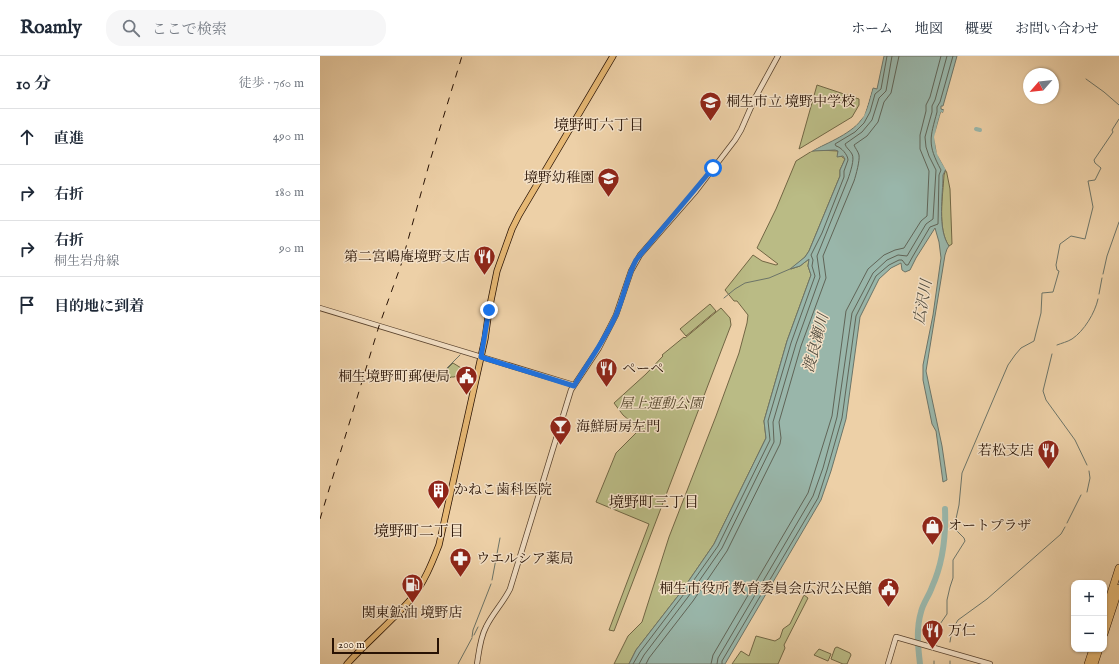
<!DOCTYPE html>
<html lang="ja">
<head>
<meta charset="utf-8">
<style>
	:root { --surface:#fff; --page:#f6f6f7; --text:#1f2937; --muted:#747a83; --line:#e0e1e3 }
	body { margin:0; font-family:"IM FELL English","Noto Serif JP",serif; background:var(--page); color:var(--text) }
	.controls { position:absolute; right:12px; bottom:12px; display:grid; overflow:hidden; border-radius:8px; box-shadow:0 1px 3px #0004 }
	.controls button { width:36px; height:36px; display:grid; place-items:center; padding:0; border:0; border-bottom:1px solid var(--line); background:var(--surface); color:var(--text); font:20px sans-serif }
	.compass { position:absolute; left:703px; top:12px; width:36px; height:36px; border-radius:50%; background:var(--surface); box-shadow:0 1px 3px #0004; rotate:242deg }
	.scale { position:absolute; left:12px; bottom:10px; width:107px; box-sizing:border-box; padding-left:4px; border:2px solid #281204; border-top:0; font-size:11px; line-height:14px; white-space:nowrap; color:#281204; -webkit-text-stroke:3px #f3e0c6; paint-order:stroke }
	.stop { position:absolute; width:12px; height:12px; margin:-9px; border:3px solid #1a73e8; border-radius:50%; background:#fff }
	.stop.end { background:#1a73e8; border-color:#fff; box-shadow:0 1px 4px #0008 }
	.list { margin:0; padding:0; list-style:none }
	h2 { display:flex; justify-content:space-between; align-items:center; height:52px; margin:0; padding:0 16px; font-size:17px }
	h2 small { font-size:13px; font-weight:400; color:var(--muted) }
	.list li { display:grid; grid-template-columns:26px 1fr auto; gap:12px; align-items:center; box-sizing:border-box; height:56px; padding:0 16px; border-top:1px solid var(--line) }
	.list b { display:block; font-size:15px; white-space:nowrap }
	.list p { margin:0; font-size:13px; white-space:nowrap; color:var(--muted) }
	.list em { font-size:13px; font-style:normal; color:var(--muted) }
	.icon { flex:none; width:22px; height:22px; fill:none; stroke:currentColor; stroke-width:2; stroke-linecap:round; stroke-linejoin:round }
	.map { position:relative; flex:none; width:799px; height:608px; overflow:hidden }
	header { display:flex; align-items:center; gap:24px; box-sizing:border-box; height:56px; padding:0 20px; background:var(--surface); border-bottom:1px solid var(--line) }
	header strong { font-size:19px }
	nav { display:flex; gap:22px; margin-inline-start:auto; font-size:14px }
	.search { width:280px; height:36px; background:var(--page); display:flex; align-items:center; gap:10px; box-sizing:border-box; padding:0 14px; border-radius:16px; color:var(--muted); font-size:15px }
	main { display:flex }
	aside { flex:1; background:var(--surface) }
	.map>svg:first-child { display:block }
	.green { fill:#babb85; stroke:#716644 }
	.water { fill:#99b6aa; stroke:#6c7468 }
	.pier { fill:#edd0a7 }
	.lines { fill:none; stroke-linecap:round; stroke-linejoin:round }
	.shore { stroke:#606457; stroke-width:1 }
	.stream { stroke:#6c7468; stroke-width:1 }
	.canal { stroke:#99b6aa; stroke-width:4 }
	.river { stroke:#99b6aa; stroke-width:6 }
	.minor-casing { stroke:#59422d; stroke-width:6 }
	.major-casing { stroke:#281204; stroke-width:7 }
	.highway-casing { stroke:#281204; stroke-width:8 }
	.minor { stroke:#f3e0c6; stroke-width:4.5 }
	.major { stroke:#e6b874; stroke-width:5.5 }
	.highway { stroke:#e6b874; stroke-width:7 }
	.rail { stroke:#281204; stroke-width:1; stroke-dasharray:7 7; stroke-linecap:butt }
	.route { stroke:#1a73e8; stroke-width:5 }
	.labels { text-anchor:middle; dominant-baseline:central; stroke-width:3; stroke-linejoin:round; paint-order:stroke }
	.poi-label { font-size:14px; fill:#281204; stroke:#f3e0c6; text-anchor:start }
	.park-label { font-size:14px; font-style:italic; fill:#54452b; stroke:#f3e0c6 }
	.neighbourhood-label { font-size:15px; fill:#281204; stroke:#f3e0c6 }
	.water-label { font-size:15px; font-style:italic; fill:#504b3e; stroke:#f3e0c6 }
</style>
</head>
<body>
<header>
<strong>Roamly</strong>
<div class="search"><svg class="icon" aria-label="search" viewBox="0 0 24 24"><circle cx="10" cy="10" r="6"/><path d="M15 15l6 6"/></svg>ここで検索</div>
<nav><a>ホーム</a><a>地図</a><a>概要</a><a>お問い合わせ</a></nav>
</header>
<main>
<aside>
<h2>10 分<small>徒歩 · 760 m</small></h2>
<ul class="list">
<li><svg class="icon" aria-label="ahead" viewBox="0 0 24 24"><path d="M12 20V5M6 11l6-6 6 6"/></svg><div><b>直進</b></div><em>490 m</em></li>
<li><svg class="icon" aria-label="right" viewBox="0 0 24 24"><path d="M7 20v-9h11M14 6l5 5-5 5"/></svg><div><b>右折</b></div><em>180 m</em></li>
<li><svg class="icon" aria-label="right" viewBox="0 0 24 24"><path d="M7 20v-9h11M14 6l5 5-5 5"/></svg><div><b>右折</b><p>桐生岩舟線</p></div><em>90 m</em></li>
<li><svg class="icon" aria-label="arrive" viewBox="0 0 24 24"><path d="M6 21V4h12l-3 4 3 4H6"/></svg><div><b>目的地に到着</b></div></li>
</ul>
</aside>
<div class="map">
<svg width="799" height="608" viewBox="0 0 799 608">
	<rect width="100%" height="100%" fill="#edd0a7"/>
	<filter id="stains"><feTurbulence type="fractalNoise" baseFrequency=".005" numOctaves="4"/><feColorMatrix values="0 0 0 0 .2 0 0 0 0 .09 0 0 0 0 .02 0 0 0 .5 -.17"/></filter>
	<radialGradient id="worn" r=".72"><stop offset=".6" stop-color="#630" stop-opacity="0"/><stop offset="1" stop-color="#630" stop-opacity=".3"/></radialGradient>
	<path class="green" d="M497,29L539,43V49L532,61L479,93Z
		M499,94L518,95V98L525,103L520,114V120L489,195L485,201L471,213L480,210L489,203L488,210L491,219L467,285L444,365L446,382L394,488L361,536L316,594L309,608H294L308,580L322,566L349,481L396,360L419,297L427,267L428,259L417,245H414L405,234L433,199L442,205L456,209L458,208L437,192L456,153L476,105L492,95Z
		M626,113L630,133L632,188L629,190C617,173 623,139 624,119Z
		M390,248L396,255L366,280L360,273Z
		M401,252L410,262L411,269L294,575L289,574L329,468L276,446L296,397L318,375L317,371L303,359L294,347L326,318L343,300L342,299L364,281L365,282Z
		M133,307L146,315L134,321H131L126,326L115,320L124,316Z
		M484,539L488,542L464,589L465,592L458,608H412L421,595L429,600L436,580L455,585L460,582L463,573L470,568Z
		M517,591L530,597L531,599L527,608H523L511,603L515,592Z
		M499,593L511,598L508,605L494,599Z"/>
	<path class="water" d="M564,0H637L623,50H621V53L624,54L623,57L621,56C614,80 611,91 626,113L623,119C623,139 617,173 629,190L627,193L625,199L606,315L622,390L627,424L623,426L616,375L612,368L603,324V309L613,259L621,202L619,186L615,172L596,202L590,214L585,216L582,214L581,207L571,212L559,223L540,261L526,363L511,415L501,444L405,608H309L316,594L361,536L394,488L446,382L444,365L467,285L491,219L488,210L489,203L480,210L470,213L485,201L489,195L520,120V114L525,103L523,100L517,101L518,95L515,94L492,95C507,87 534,77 543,61C548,53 550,41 553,32L557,33Z"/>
	<path class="pier" d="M552,30H553L546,54L544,60L536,69L490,96L491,94L535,68L542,59Z
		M624,53L626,54L625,57L623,59L616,82L619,97L628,112L627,116L617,98L614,81L621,56L623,57Z"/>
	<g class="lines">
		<path class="shore" d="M313,608L320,596L364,538L398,490L450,384L448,365L471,287L495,220L492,210L493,204L491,199L502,177L524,121V115L528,104C528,99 521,91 516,90L515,88L535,76L544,67L550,56L555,38L561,33L567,0
			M319,608L324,599L368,541L402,492L454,386L453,366L476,288L500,221L497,200L528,123C530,117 535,103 532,98C530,94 526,92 525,88L542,76L552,64L559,42L566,35L572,0
			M326,608L329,602L373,545L407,495L460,388L461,382L459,366L481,290L506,222L503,200L534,125C536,119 540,104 539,99C538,95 535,92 534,89L547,80L558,66L564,46L571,37L579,0
			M391,608L393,599L488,437L512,360L526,255L548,213L564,199L575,194L584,192L601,165L607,160L609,115L600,93V79L606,55V49L610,41L621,0
			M397,608L398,602L493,440L503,412L517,361L532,257L553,217L567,204L578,199L587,200L606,168L613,163L616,114L609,100L606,91L605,81L612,56V50L615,44L627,0
			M402,608V605L498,442L507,414L522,362L536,260L556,220L569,209L579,204H582L586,209H588L593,200L610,171L618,168L619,119L621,114C607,88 610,82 617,56V51L620,46L633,0"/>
		<path class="stream" d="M766,23L784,36L799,49
			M783,218L787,200L799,166
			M779,238L782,222
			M404,242L415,233L425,227L449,222L470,213
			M737,289C742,287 747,286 752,283C764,275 775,257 778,243
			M732,298L723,335L726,344L755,384L767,409
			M115,319L124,315L140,299
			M767,436L770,422L769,415
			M747,467L761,439
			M172,524L180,482
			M618,571L627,558V544L630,531L633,522V504L645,485L644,482L634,472L639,449L642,417L676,337L688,309L695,299L701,292L714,285L721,257L722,237L733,236L739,215L737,214L736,209L740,188L751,180L765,183L773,151L768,125L775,124L781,112L775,107L774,104L793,76L792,74L799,63
			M154,579L158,571
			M152,581L153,574L171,528
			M630,586L632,574L638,564L667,543L741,478L745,471
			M614,605V608
			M138,608L152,582
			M630,608V605"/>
		<path class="canal" d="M656,73L660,74"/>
		<path class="river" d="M600,608C598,591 596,573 601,556C603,547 609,540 612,531C623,507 626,479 625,453"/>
		<defs>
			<path id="minor" d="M0,252L254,329
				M157,608C159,596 160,582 166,571C172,558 183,547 190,533L251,334L279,292L296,259L311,215L320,199L376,135L415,84L421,74L435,42L458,0
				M568,608L576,581L670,608"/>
			<path id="major" d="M27,608C47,586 71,566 91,543C104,527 112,507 119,489L165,283L169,254L177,215L192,173L199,159L293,0"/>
			<path id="highway" d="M784,559L799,512
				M784,578L799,532
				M768,608L773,593
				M774,608L779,593"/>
		</defs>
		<use href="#minor" class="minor-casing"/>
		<use href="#major" class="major-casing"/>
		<use href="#highway" class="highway-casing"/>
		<use href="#minor" class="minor"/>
		<use href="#major" class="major"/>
		<use href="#highway" class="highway"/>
		<path class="rail" d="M0,463L59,270L81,209L110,105L142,0"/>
	</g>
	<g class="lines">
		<path class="route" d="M169,254L161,301L254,330C268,306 285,284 296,259C304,241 307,221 316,204L393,112"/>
	</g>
	<defs>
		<symbol id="school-pin" viewBox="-11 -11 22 30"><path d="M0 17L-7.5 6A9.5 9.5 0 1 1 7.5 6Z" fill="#8f2418" stroke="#f3e0c6"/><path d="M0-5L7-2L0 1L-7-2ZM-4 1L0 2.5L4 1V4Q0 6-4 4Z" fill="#fff"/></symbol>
		<symbol id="restaurant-pin" viewBox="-11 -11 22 30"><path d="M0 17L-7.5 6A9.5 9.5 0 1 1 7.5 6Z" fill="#8f2418" stroke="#f3e0c6"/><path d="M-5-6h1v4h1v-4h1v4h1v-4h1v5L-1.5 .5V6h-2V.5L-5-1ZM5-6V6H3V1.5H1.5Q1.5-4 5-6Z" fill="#fff"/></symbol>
		<symbol id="civic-pin" viewBox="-11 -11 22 30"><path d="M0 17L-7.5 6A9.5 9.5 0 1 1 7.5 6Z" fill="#8f2418" stroke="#f3e0c6"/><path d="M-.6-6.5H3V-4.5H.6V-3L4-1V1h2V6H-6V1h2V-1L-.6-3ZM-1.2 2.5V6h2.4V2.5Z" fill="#fff"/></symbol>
		<symbol id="bar-pin" viewBox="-11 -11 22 30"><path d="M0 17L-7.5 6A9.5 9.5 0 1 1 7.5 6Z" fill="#8f2418" stroke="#f3e0c6"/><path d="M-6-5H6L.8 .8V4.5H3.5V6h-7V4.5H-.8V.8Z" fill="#fff"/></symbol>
		<symbol id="building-pin" viewBox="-11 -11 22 30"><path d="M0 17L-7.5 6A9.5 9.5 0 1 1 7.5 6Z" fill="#8f2418" stroke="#f3e0c6"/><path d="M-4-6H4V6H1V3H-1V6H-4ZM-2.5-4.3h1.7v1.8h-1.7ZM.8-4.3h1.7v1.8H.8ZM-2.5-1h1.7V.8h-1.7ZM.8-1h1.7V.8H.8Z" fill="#fff"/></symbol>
		<symbol id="shop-pin" viewBox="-11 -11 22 30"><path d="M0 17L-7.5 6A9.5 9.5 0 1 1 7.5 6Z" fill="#8f2418" stroke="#f3e0c6"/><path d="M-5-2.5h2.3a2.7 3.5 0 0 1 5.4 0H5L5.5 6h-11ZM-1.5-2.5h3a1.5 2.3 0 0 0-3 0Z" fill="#fff"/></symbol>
		<symbol id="pharmacy-pin" viewBox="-11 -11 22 30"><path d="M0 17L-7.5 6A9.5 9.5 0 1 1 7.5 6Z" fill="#8f2418" stroke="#f3e0c6"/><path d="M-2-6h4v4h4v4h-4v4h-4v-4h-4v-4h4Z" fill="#fff"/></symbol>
		<symbol id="fuel-pin" viewBox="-11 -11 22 30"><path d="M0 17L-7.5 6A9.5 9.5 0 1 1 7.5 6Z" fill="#8f2418" stroke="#f3e0c6"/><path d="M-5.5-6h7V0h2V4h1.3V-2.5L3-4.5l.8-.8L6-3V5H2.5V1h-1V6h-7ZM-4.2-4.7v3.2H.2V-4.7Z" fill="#fff"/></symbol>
	</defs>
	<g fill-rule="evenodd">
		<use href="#school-pin" x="378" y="34" width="25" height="34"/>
		<use href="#school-pin" x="276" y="110" width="25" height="34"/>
		<use href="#restaurant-pin" x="152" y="188" width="25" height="34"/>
		<use href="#restaurant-pin" x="274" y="300" width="25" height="34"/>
		<use href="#civic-pin" x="134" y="308" width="25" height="34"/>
		<use href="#bar-pin" x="228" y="358" width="25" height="34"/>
		<use href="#restaurant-pin" x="716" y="382" width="25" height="34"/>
		<use href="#building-pin" x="106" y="422" width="25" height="34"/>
		<use href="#shop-pin" x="600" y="458" width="25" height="34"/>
		<use href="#pharmacy-pin" x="128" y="490" width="25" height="34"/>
		<use href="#fuel-pin" x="80" y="516" width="25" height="34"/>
		<use href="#civic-pin" x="556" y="520" width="25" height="34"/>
		<use href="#restaurant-pin" x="600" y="562" width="25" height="34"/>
	</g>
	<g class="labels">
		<g class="poi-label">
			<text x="406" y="46">桐生市立 境野中学校</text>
			<text x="274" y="122" text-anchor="end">境野幼稚園</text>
			<text x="150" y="201" text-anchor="end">第二宮嶋庵境野支店</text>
			<text x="302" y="313">ペーペ</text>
			<text x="130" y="321" text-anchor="end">桐生境野町郵便局</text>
			<text x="256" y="371">海鮮厨房左門</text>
			<text x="714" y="395" text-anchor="end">若松支店</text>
			<text x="134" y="434">かねこ歯科医院</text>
			<text x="628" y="470">オートプラザ</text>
			<text x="156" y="503">ウエルシア薬局</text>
			<text x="552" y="533" text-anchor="end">桐生市役所 教育委員会広沢公民館</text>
			<text x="92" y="557" text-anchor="middle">関東鉱油 境野店</text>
			<text x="628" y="575">万仁</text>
		</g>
		<g class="park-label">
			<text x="341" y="348">屋上運動公園</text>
		</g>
		<g class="neighbourhood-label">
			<text x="279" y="69">境野町六丁目</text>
			<text x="334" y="446">境野町三丁目</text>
			<text x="99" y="475">境野町二丁目</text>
		</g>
		<g class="water-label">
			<text transform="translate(603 246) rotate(-80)">広沢川</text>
			<text transform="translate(496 287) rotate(-75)">渡良瀬川</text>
		</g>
	</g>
	<rect width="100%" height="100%" filter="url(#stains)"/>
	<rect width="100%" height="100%" fill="url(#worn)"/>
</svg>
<div class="controls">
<button>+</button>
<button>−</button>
</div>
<svg class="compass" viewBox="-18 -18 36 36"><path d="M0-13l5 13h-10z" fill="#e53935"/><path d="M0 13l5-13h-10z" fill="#747a83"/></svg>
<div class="scale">200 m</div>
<div class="stop" style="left:393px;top:112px"></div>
<div class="stop end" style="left:169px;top:254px"></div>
</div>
</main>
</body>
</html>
